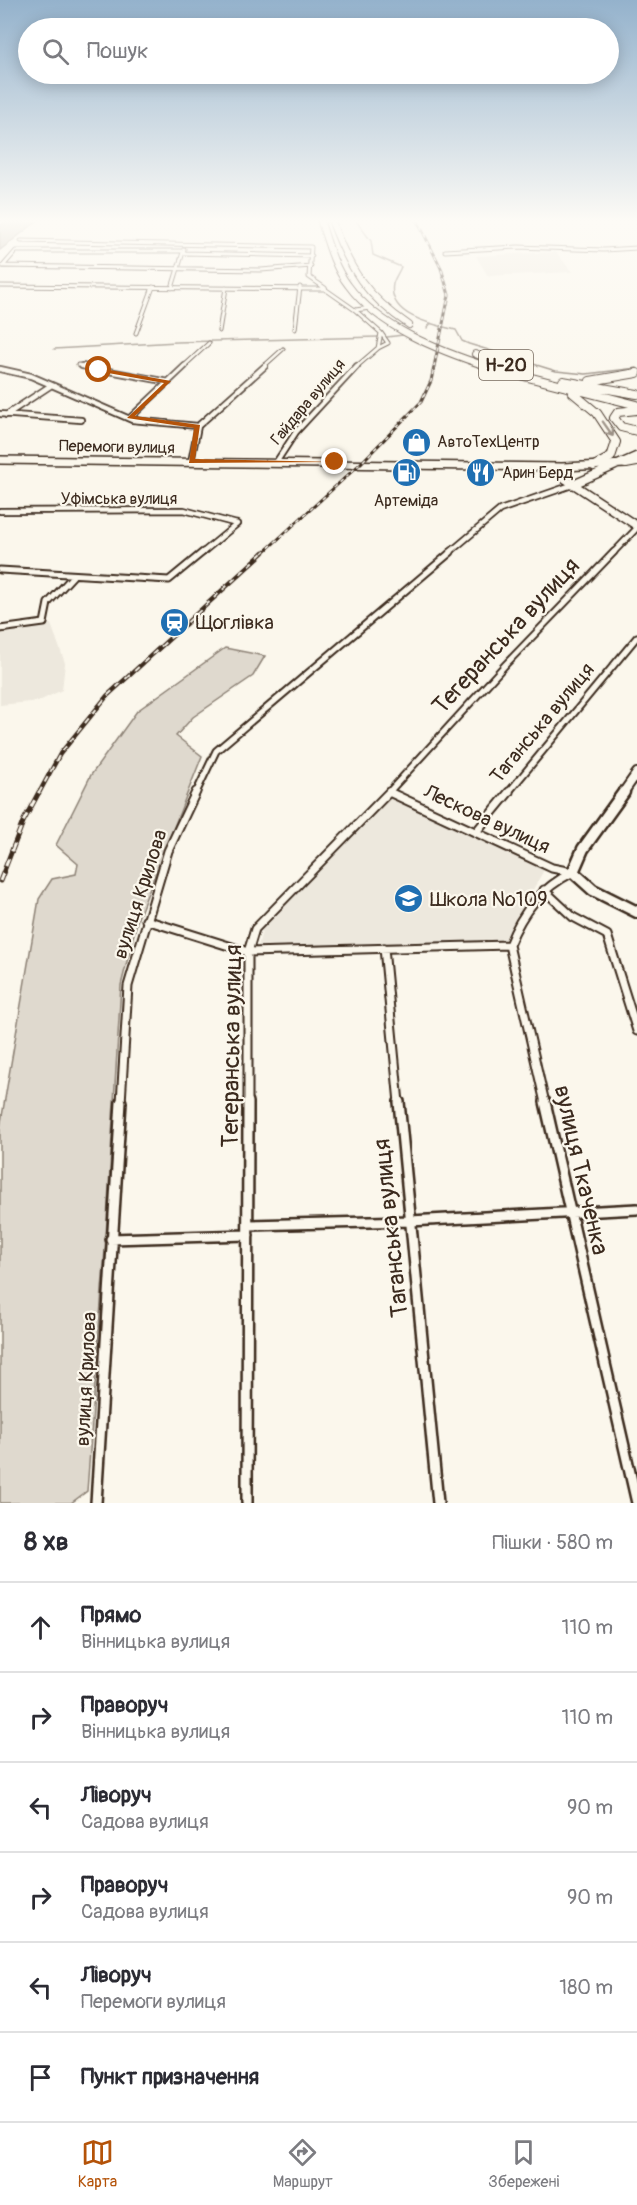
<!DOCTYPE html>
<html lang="uk">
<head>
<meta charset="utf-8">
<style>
	:root { --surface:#fff; --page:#f7f7f7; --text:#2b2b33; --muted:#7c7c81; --line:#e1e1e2; --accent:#b45309 }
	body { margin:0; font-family:Pangolin,sans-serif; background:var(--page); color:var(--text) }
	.stop { position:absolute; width:18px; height:18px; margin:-14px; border:4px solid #b45309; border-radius:50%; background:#fff }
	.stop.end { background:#b45309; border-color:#fff; box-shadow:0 2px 6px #0008 }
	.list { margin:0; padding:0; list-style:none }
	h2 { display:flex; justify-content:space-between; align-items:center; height:78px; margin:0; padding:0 24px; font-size:26px }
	h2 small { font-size:20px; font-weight:400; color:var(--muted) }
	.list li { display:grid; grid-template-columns:39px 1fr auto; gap:18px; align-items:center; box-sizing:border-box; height:90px; padding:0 24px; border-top:2px solid var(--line) }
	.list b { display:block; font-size:22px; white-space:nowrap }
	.list p { margin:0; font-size:20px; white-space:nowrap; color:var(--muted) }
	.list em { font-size:20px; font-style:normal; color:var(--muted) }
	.icon { flex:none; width:33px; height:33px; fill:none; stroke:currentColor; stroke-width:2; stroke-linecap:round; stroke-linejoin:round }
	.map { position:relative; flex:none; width:637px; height:1503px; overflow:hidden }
	.search { position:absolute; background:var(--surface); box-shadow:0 3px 15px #0003; left:18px; right:18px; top:18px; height:66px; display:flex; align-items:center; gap:15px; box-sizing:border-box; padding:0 21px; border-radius:33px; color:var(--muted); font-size:22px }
	.sheet { height:618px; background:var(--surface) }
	nav { display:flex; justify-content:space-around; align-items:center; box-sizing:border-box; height:84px; border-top:2px solid var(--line); background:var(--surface); font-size:16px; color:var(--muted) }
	nav a { display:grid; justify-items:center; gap:3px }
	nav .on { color:var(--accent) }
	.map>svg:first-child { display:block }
	.built { fill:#ede8dd }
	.green { fill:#dfd9ce; stroke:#8d8276; stroke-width:1.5 }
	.water { fill:#b6aea2; stroke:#85796d; stroke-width:1.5 }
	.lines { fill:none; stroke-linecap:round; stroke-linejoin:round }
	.stream { stroke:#85796d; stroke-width:1.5 }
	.street-far4-casing { stroke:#3b2a1e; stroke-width:5 }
	.street-far3-casing { stroke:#3b2a1e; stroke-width:8 }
	.street-far2-casing { stroke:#3b2a1e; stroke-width:9 }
	.street-far1-casing { stroke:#3b2a1e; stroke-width:11 }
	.street-casing { stroke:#3b2a1e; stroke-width:14 }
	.secondary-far2-casing { stroke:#3b2a1e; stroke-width:10 }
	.secondary-far1-casing { stroke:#3b2a1e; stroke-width:12 }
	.secondary-casing { stroke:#3b2a1e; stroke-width:15 }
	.primary-far1-casing { stroke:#3b2a1e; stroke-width:8 }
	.primary-casing { stroke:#3b2a1e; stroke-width:10 }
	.street-far4 { stroke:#fbf7ec; stroke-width:3 }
	.street-far3 { stroke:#fbf7ec; stroke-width:4.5 }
	.street-far2 { stroke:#fbf7ec; stroke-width:5 }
	.street-far1 { stroke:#fbf7ec; stroke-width:7 }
	.street { stroke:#fbf7ec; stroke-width:9 }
	.secondary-far2 { stroke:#fbf7ec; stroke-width:7 }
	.secondary-far1 { stroke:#fbf7ec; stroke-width:8 }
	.secondary { stroke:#fbf7ec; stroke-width:10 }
	.primary-far1 { stroke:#fbf7ec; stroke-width:6 }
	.primary { stroke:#fbf7ec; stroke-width:8 }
	.rail-far2-casing { stroke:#3b2a1e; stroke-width:3 }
	.rail-far1-casing { stroke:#3b2a1e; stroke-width:4.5 }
	.rail-casing { stroke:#3b2a1e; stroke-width:5 }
	.rail-far2 { stroke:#fbf7ec; stroke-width:1.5; stroke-dasharray:4; stroke-linecap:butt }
	.rail-far1 { stroke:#fbf7ec; stroke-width:2; stroke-dasharray:6; stroke-linecap:butt }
	.rail { stroke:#fbf7ec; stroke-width:3; stroke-dasharray:8; stroke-linecap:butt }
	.oneway { stroke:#9b9085 }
	.route { fill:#b45309 }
	.labels { text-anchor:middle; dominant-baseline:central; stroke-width:4.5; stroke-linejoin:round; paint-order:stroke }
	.far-street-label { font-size:16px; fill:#3b2a1e; stroke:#fbf7ec }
	.far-poi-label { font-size:16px; fill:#3b2a1e; stroke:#fbf7ec; text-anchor:start }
	.shield { fill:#fbf7ec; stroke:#75685c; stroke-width:1.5 }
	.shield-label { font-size:18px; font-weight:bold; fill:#3b2a1e }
	.poi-label { font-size:20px; fill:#3b2a1e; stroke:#fbf7ec; text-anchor:start }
	.street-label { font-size:20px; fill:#3b2a1e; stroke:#fbf7ec }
	.near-street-label { font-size:24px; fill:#3b2a1e; stroke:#fbf7ec }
</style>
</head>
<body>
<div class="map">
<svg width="637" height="1503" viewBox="0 0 637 1503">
	<rect width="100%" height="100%" fill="#fbf7ec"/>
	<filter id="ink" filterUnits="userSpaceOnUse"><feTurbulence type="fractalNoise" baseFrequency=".0167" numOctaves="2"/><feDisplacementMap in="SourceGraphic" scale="12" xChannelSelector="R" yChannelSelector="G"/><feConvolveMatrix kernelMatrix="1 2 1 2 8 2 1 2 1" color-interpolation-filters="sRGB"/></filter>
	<g filter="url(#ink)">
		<path class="built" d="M556,252L572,272L488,276L476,256Z
			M51,624L65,663L62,690L39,701L0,705V631Z
			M390,798L544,870L504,941L258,947L263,927Z"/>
		<path class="green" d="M225,648L265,656L253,676L193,717L176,736L202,756L138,918L121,985L106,1236L87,1491L71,1503H0V1128L39,899L52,879L76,874L78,864L56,845L91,775L137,711Z"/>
		<path class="water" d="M6,222H36L0,250V226Z"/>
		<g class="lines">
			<path class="stream" d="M357,222L371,241L373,255L401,267C399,272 394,279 393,284C387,316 434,325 456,330L462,341L469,344L556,371L586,374L637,368
				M427,328L431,323
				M387,337L403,335
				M54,349L177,342L378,337"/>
			<defs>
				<path id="street-far4" d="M21,241L311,247L309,277L325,288
					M445,251L518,247L604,250L637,248
					M184,253L312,256
					M3,266L261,270L311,266
					M3,266L16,251H184
					M0,286L325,289L355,310L371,308
					M172,288L184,249
					M355,310L381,333L378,348L356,367
					M295,329L300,287
					M219,331L226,288
					M136,333L153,287
					M378,348L388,343L381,333
					M78,365L90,367
					M183,367L209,343
					M263,367L283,349"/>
				<path id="street-far3" d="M82,366L169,382
					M0,369L31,376L132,420L198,426L191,462
					M0,414L81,420
					M6,415L50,386
					M130,418L185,366
					M198,426L265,366
					M277,461L296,432L357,366
					M0,511L184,510L237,524
					M202,553L237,524
					M449,553L500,510L572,485
					M613,553L637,528"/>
				<path id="street-far2" d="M0,570L169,580L203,552
					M0,629L44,623L48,603L73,576
					M389,792L392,793
					M196,793L216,751L451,552
					M388,793L506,664L614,552
					M508,793L637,637"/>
				<path id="street-far1" d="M389,792L552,868L572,872
					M476,832L509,792
					M544,890L573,917L607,935L637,1031
					M146,920L248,952L509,945
					M384,948L399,1103
					M121,1103L128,986L168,851L196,792
					M248,1103V952L255,929L389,792
					M545,1103L509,945C522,912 541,888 573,872"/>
				<path id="street" d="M399,1102L438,1503
					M545,1102L637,1503
					M249,1225L410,1221L637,1209
					M111,1239L248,1235
					M96,1503L121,1102
					M247,1503L248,1102"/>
				<path id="secondary-far2" d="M0,460L562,467L626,464
					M547,467L637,526
					M572,485L637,456"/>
				<path id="secondary-far1" d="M623,793L637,773"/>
				<path id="secondary" d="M624,792L583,849L573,872L593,890L637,912"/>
				<path id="primary-far1" d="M321,222C328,244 334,267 348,285C379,328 440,351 489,367
					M332,222C350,270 366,296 409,325
					M475,354L512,367"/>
				<path id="primary" d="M485,366L637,405
					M508,366L520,370
					M563,381L637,394
					M590,381L637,373
					M573,393L597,413L616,442L611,457L594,466
					M637,410L618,412L614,418L621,427L637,431
					M626,464L637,462"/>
			</defs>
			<use href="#street-far4" class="street-far4-casing"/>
			<use href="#street-far3" class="street-far3-casing"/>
			<use href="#street-far2" class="street-far2-casing"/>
			<use href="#street-far1" class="street-far1-casing"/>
			<use href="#street" class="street-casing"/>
			<use href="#secondary-far2" class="secondary-far2-casing"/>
			<use href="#secondary-far1" class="secondary-far1-casing"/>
			<use href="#secondary" class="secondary-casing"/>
			<use href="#primary-far1" class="primary-far1-casing"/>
			<use href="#primary" class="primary-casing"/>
			<use href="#street-far4" class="street-far4"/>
			<use href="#street-far3" class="street-far3"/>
			<use href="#street-far2" class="street-far2"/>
			<use href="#street-far1" class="street-far1"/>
			<use href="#street" class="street"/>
			<use href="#secondary-far2" class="secondary-far2"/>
			<use href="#secondary-far1" class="secondary-far1"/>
			<use href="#secondary" class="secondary"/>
			<use href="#primary-far1" class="primary-far1"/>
			<use href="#primary" class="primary"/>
			<defs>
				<path id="rail-far2" d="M263,553L361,463L421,402L431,381L449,295L441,268L418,222"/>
				<path id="rail-far1" d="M39,793L60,754L107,696L264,552"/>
				<path id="rail" d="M0,881L23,822L39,792"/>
			</defs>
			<use href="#rail-far2" class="rail-far2-casing"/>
			<use href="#rail-far1" class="rail-far1-casing"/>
			<use href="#rail" class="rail-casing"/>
			<use href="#rail-far2" class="rail-far2"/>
			<use href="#rail-far1" class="rail-far1"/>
			<use href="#rail" class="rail"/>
		</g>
		<defs><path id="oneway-shaft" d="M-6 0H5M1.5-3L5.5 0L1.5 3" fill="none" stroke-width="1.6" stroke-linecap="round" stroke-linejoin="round" transform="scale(1.5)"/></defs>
		<use class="oneway" href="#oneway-shaft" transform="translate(608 429) rotate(55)"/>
	</g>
	<linearGradient id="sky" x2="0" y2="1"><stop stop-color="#94b2cc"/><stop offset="0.51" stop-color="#fdfbf6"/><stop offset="1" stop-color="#fdfbf6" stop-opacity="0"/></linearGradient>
	<rect width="637" height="433" fill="url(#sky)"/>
	<path class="route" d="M99,368L171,381L135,416L200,425L195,459L339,462L189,463L194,428L127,418L164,383L97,371Z"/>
	<defs>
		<symbol id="shop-disc" viewBox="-11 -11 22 22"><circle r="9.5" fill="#1f6fb2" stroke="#fbf7ec"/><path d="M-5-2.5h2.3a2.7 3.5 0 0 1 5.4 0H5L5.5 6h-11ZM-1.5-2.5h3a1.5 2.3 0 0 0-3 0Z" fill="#fff"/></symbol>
		<symbol id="fuel-disc" viewBox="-11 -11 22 22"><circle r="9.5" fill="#1f6fb2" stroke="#fbf7ec"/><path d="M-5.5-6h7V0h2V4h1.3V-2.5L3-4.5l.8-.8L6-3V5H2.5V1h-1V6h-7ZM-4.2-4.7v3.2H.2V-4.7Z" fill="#fff"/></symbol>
		<symbol id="restaurant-disc" viewBox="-11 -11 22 22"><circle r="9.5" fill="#1f6fb2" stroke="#fbf7ec"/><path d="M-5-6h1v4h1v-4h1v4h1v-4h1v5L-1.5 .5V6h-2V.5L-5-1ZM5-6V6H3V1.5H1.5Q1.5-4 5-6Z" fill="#fff"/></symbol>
		<symbol id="station-disc" viewBox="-11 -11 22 22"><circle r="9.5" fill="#1f6fb2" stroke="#fbf7ec"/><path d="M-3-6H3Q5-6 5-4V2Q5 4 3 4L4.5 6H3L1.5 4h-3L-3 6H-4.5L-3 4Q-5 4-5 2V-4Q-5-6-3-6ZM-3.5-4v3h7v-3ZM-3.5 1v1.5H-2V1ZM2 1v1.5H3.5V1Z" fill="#fff"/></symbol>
		<symbol id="school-disc" viewBox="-11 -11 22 22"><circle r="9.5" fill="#1f6fb2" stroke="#fbf7ec"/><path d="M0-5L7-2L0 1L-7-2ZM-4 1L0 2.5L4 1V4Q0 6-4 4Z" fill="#fff"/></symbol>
	</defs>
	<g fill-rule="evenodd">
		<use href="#shop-disc" x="400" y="426" width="33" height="33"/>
		<use href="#fuel-disc" x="390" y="456" width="33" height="33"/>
		<use href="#restaurant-disc" x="464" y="456" width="33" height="33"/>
		<use href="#station-disc" x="158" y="606" width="33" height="33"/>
		<use href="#school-disc" x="392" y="882" width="33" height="33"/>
	</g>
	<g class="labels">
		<g class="far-street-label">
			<text transform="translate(308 402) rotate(-50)">Гайдара вулиця</text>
			<text transform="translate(117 447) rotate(1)">Перемоги вулиця</text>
			<text x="119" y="499">Уфімська вулиця</text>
		</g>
		<g class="far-poi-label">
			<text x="437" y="442">АвтоТехЦентр</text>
			<text x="502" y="473">Арин Берд</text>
			<text x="406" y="501" text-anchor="middle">Артеміда</text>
		</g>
		<rect class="shield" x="479" y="350" width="54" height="30" rx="4.5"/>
		<g class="shield-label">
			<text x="506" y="365">Н-20</text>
		</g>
		<g class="poi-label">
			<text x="195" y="622">Щоглівка</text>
			<text x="430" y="899">Школа №109</text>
		</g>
		<g class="street-label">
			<text transform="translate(542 723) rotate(-50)">Таганська вулиця</text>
			<text transform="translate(487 819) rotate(25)">Лескова вулиця</text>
			<text transform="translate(140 894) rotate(-72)">вулиця Крилова</text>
			<text transform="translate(86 1379) rotate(-87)">вулиця Крилова</text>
		</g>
		<g class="near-street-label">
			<text transform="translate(506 636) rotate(-47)">Тегеранська вулиця</text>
			<text transform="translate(232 1046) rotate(-89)">Тегеранська вулиця</text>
			<text transform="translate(581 1170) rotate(77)">вулиця Ткаченка</text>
			<text transform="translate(391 1228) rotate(-96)">Таганська вулиця</text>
		</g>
	</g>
</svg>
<div class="stop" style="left:99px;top:370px"></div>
<div class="stop end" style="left:335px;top:462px"></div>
<div class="search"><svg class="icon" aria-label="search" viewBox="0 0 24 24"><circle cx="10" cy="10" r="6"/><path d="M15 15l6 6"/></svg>Пошук</div>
</div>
<section class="sheet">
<h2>8 хв<small>Пішки · 580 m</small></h2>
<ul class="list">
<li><svg class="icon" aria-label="ahead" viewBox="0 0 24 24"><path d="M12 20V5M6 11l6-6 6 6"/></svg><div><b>Прямо</b><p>Вінницька вулиця</p></div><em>110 m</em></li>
<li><svg class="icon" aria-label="right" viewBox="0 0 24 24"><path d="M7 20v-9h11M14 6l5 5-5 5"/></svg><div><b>Праворуч</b><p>Вінницька вулиця</p></div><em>110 m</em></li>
<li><svg class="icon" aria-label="left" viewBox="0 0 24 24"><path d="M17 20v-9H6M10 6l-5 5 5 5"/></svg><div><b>Ліворуч</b><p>Садова вулиця</p></div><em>90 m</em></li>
<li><svg class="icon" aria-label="right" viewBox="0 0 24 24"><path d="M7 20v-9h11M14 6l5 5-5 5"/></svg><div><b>Праворуч</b><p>Садова вулиця</p></div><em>90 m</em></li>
<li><svg class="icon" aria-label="left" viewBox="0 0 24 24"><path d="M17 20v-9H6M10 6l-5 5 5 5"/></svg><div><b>Ліворуч</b><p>Перемоги вулиця</p></div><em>180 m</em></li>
<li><svg class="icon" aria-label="arrive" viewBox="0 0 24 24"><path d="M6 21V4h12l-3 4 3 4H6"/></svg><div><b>Пункт призначення</b></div></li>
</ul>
</section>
<nav>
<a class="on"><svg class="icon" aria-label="map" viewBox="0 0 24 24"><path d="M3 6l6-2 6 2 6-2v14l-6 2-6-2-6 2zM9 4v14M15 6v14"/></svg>Карта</a>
<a><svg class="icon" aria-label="directions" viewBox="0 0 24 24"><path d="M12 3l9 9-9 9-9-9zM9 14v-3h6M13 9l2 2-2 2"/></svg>Маршрут</a>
<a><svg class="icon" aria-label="saved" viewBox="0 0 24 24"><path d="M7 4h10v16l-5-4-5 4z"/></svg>Збережені</a>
</nav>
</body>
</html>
